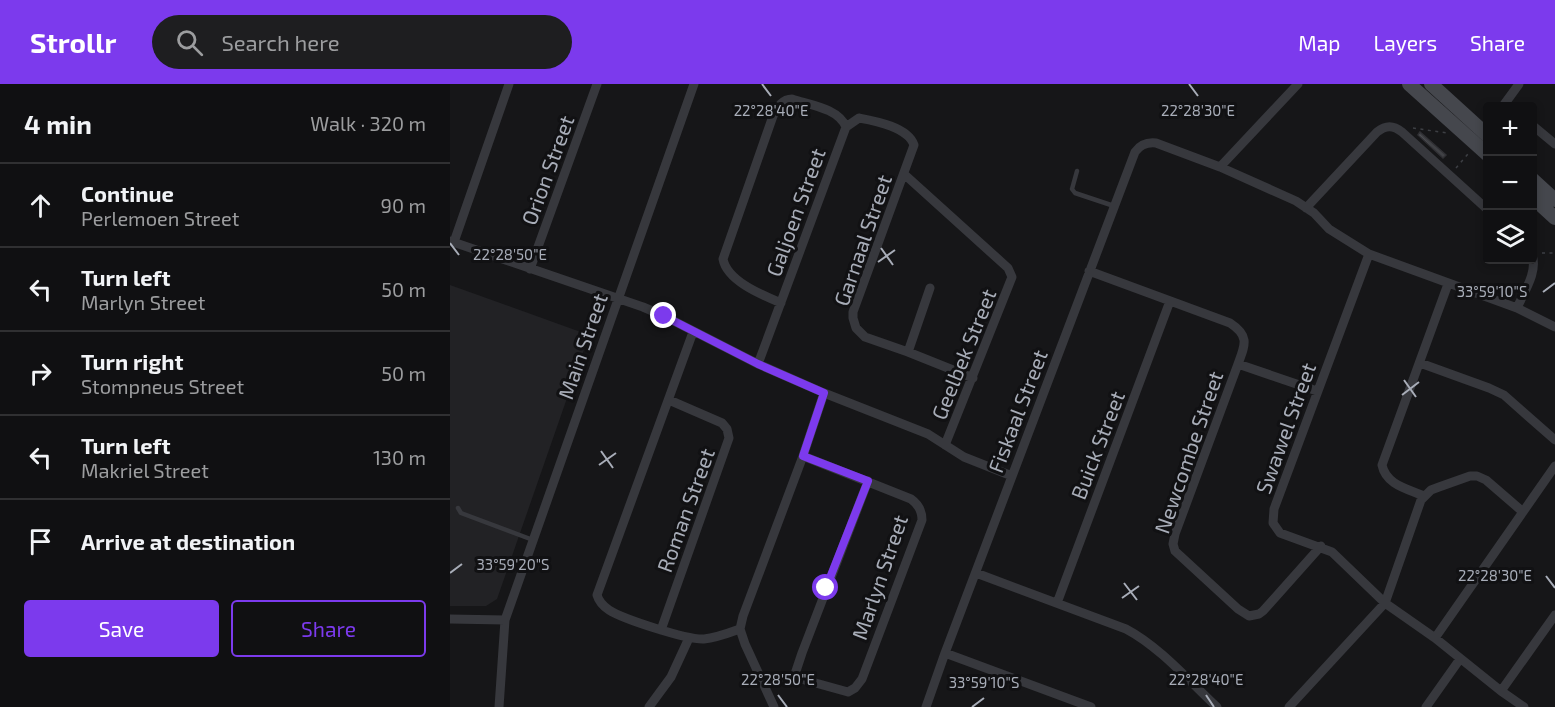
<!DOCTYPE html>
<html lang="en">
<head>
<meta charset="utf-8">
<style>
	:root { --surface:#101012; --page:#1e1e20; --text:#f1f3f6; --muted:#9c9d9f; --line:#303032; --accent:#7c3aed }
	body { margin:0; font-family:"Exo 2",sans-serif; background:var(--page); color:var(--text) }
	.controls { position:absolute; right:18px; top:18px; display:grid; overflow:hidden; border-radius:6px; box-shadow:0 3px 9px #0003 }
	.controls button { width:54px; height:54px; display:grid; place-items:center; padding:0; border:0; border-bottom:2px solid var(--line); background:var(--surface); color:var(--text); font:30px sans-serif }
	.stop { position:absolute; width:18px; height:18px; margin:-14px; border:4px solid #7c3aed; border-radius:50%; background:#fff }
	.stop.end { background:#7c3aed; border-color:#fff; box-shadow:0 2px 6px #0008 }
	.list { margin:0; padding:0; list-style:none }
	h2 { display:flex; justify-content:space-between; align-items:center; height:78px; margin:0; padding:0 24px; font-size:26px }
	h2 small { font-size:20px; font-weight:400; color:var(--muted) }
	.list li { display:grid; grid-template-columns:39px 1fr auto; gap:18px; align-items:center; box-sizing:border-box; height:84px; padding:0 24px; border-top:2px solid var(--line) }
	.list b { display:block; font-size:22px; white-space:nowrap }
	.list p { margin:0; font-size:20px; white-space:nowrap; color:var(--muted) }
	.list em { font-size:20px; font-style:normal; color:var(--muted) }
	.actions { display:flex; gap:12px; padding:18px 24px }
	.actions a { flex:1; padding:14px 0; border:2px solid var(--accent); border-radius:6px; text-align:center; font-size:21px; color:var(--accent) }
	.actions .main { background:var(--accent); color:#fff }
	.icon { flex:none; width:33px; height:33px; fill:none; stroke:currentColor; stroke-width:2; stroke-linecap:round; stroke-linejoin:round }
	.map { position:relative; flex:none; width:1105px; height:623px; overflow:hidden }
	header { display:flex; align-items:center; gap:36px; box-sizing:border-box; height:84px; padding:0 30px; background:var(--accent); color:#fff }
	header strong { font-size:28px }
	nav { display:flex; gap:33px; margin-inline-start:auto; font-size:21px }
	.search { width:420px; height:54px; background:var(--page); display:flex; align-items:center; gap:15px; box-sizing:border-box; padding:0 21px; border-radius:33px; color:var(--muted); font-size:22px }
	main { display:flex }
	aside { flex:1; background:var(--surface) }
	.map>svg:first-child { display:block }
	.built { fill:#222225 }
	.building { fill:url(#building-back-hatch); stroke:#303034; stroke-width:1.5 }
	.lines { fill:none; stroke-linecap:round; stroke-linejoin:round }
	.path { stroke:#3d3f44; stroke-width:1.5; stroke-dasharray:3 4.5; stroke-linecap:butt }
	.lane { stroke:#37383d; stroke-width:4.5 }
	.street { stroke:#37383d; stroke-width:9 }
	.secondary { stroke:#45474d; stroke-width:14 }
	.route { stroke:#7c3aed; stroke-width:8 }
	.ticks { fill:none; stroke:#a8adb8; stroke-width:2 }
	.labels { text-anchor:middle; dominant-baseline:central; stroke-width:6; stroke-linejoin:round; paint-order:stroke }
	.street-label { font-size:21px; fill:#a8adb8; stroke:#111113 }
	.ticks-label { font-size:15px; text-anchor:middle; fill:#a8adb8; stroke:#111113; stroke-width:6; stroke-linejoin:round; paint-order:stroke }
</style>
</head>
<body>
<header>
<strong>Strollr</strong>
<div class="search"><svg class="icon" aria-label="search" viewBox="0 0 24 24"><circle cx="10" cy="10" r="6"/><path d="M15 15l6 6"/></svg>Search here</div>
<nav><a>Map</a><a>Layers</a><a>Share</a></nav>
</header>
<main>
<aside>
<h2>4 min<small>Walk · 320 m</small></h2>
<ul class="list">
<li><svg class="icon" aria-label="ahead" viewBox="0 0 24 24"><path d="M12 20V5M6 11l6-6 6 6"/></svg><div><b>Continue</b><p>Perlemoen Street</p></div><em>90 m</em></li>
<li><svg class="icon" aria-label="left" viewBox="0 0 24 24"><path d="M17 20v-9H6M10 6l-5 5 5 5"/></svg><div><b>Turn left</b><p>Marlyn Street</p></div><em>50 m</em></li>
<li><svg class="icon" aria-label="right" viewBox="0 0 24 24"><path d="M7 20v-9h11M14 6l5 5-5 5"/></svg><div><b>Turn right</b><p>Stompneus Street</p></div><em>50 m</em></li>
<li><svg class="icon" aria-label="left" viewBox="0 0 24 24"><path d="M17 20v-9H6M10 6l-5 5 5 5"/></svg><div><b>Turn left</b><p>Makriel Street</p></div><em>130 m</em></li>
<li><svg class="icon" aria-label="arrive" viewBox="0 0 24 24"><path d="M6 21V4h12l-3 4 3 4H6"/></svg><div><b>Arrive at destination</b></div></li>
</ul>
<div class="actions"><a class="main">Save</a><a>Share</a></div>
</aside>
<div class="map">
<svg width="1105" height="623" viewBox="0 0 1105 623">
	<defs>
		<pattern id="building-back-hatch" width="6" height="6" patternUnits="userSpaceOnUse" patternTransform="scale(1.5)"><rect width="6" height="6" fill="#404145"/><path d="M-1 5l2 2M0 0l6 6M5-1l2 2" fill="none" stroke="#595a5e"/></pattern>
	</defs>
	<rect width="100%" height="100%" fill="#161618"/>
	<path class="built" d="M0,201L139,251L47,515L36,522H0Z"/>
	<path class="building" d="M970,48L996,71L993,74L968,51Z"/>
	<g class="lines">
		<path class="path" d="M963,44L997,49
			M1006,84L1018,70
			M1092,169H1105"/>
		<path class="lane" d="M627,87L622,105L625,109L664,122
			M8,424L11,429L83,456"/>
		<path class="street" d="M1053,22L1069,0
			M1082,41L1105,60
			M396,43L409,34C425,37 458,43 464,61L403,228V234L406,244L415,253L458,268L523,294
			M770,83L848,0
			M454,90L558,184L562,193L495,361
			M856,124L927,48C936,41 943,41 952,48L1038,126
			M0,157L193,223L214,232L308,280L374,309L478,350L514,373L562,392
			M4,158L59,0
			M919,170L824,425L823,439L830,449L882,468L935,519L985,554L1051,607L1074,623
			M80,185L147,0
			M639,187L780,239C800,252 795,261 788,280L725,450L723,460L725,467L788,525L799,532L809,530L813,527L871,462
			M1067,224C1074,208 1088,188 1082,171
			M243,248L147,511C149,518 153,522 159,526C173,535 237,556 254,555C266,554 279,549 290,545L293,532L353,372L374,309
			M458,268L480,204
			M970,279L1039,304L1054,311L1105,356
			M308,280L396,43C388,24 360,21 342,15C332,15 328,23 323,32L273,175C277,197 312,211 331,219
			M788,280L867,307
			M974,412C958,405 936,401 932,381L998,200
			M526,489L676,545C710,563 739,597 767,623
			M607,519L720,217
			M0,535L55,536
			M290,545L295,560L324,623
			M211,546L279,354L277,345L272,339L219,316
			M985,554L1105,382
			M495,569L641,623
			M344,593L352,569L418,397
			M313,596L344,593L398,608L405,604L412,595L472,436C472,426 468,420 461,415L353,372
			M1051,607L1105,531
			M49,623L55,536L244,0
			M199,623L221,593L239,554
			M476,623L495,569L685,68C690,61 697,58 706,59L770,83L846,117L864,129L879,145L919,170L1067,224L1105,243
			M839,623L935,519L971,416L981,406L989,403L1020,392H1027L1036,396L1073,428
			M976,623L1010,575"/>
		<path class="secondary" d="M959,0L1038,71
			M981,0L1038,52
			M1082,95L1105,116
			M1082,113L1105,134"/>
	</g>
	<g class="lines">
		<path class="route" d="M214,232L308,280L374,309L353,372L418,397L376,504"/>
	</g>
	<path class="ticks" d="M312,0L321,12M739,0L748,12M0,159L9,171M431,164L443,181M428,178L445,166M1093,208L1105,199M954,296L966,313M952,311L969,298M151,367L163,384M149,381L166,369M0,489L12,480M1096,492L1105,504M674,499L687,516M672,514L689,502M328,611L337,623M756,611L764,623M522,623L534,614"/>
	<g class="labels">
		<g class="street-label">
			<text transform="translate(97 86) rotate(-70)">Orion Street</text>
			<text transform="translate(345 128) rotate(-70)">Galjoen Street</text>
			<text transform="translate(412 156) rotate(-71)">Garnaal Street</text>
			<text transform="translate(132 262) rotate(-71)">Main Street</text>
			<text transform="translate(513 270) rotate(-68)">Geelbek Street</text>
			<text transform="translate(567 327) rotate(-69)">Fiskaal Street</text>
			<text transform="translate(835 344) rotate(-70)">Swawel Street</text>
			<text transform="translate(647 361) rotate(-69)">Buick Street</text>
			<text transform="translate(738 368) rotate(-71)">Newcombe Street</text>
			<text transform="translate(235 426) rotate(-70)">Roman Street</text>
			<text transform="translate(429 493) rotate(-71)">Marlyn Street</text>
		</g>
	</g>
	<g class="ticks-label">
		<text x="321" y="32">22°28'40"E</text>
		<text x="748" y="32">22°28'30"E</text>
		<text x="60" y="176">22°28'50"E</text>
		<text x="1042" y="213">33°59'10"S</text>
		<text x="63" y="486">33°59'20"S</text>
		<text x="1045" y="497">22°28'30"E</text>
		<text x="328" y="601">22°28'50"E</text>
		<text x="756" y="601">22°28'40"E</text>
		<text x="534" y="604">33°59'10"S</text>
	</g>
</svg>
<div class="controls">
<button>+</button>
<button>−</button>
<button><svg class="icon" aria-label="layers" viewBox="0 0 24 24"><path d="M12 4l9 5-9 5-9-5zM3 14l9 5 9-5"/></svg></button>
</div>
<div class="stop" style="left:376px;top:504px"></div>
<div class="stop end" style="left:214px;top:232px"></div>
</div>
</main>
</body>
</html>
